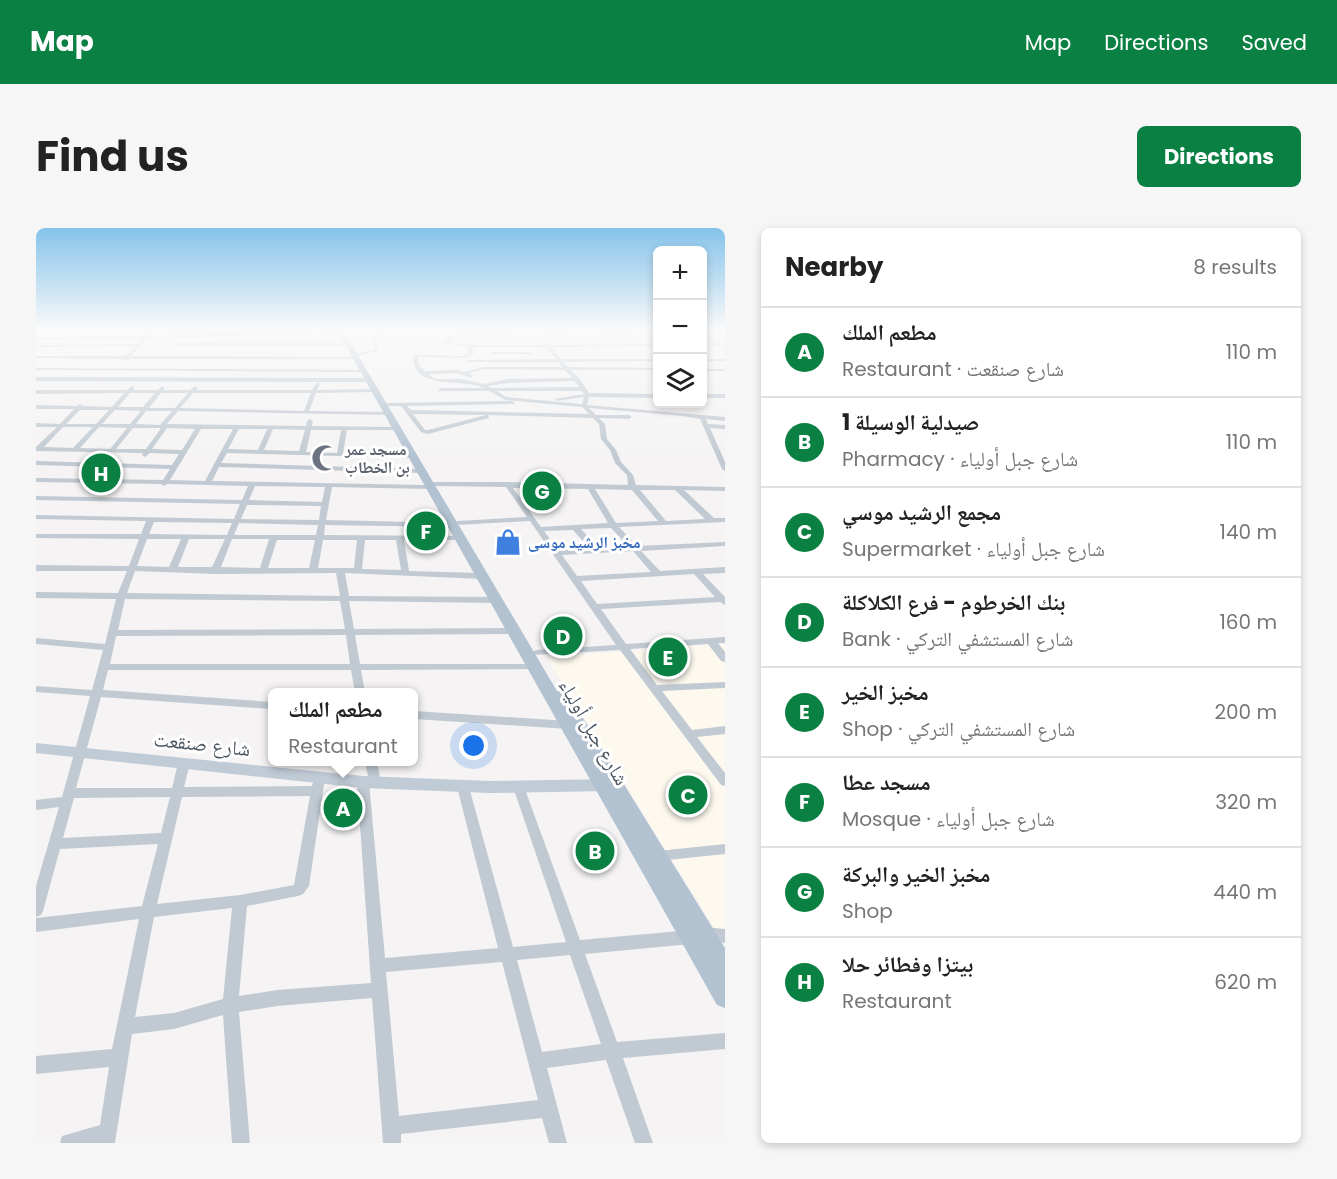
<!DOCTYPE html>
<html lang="en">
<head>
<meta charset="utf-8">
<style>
	:root { --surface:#fff; --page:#f6f6f6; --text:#222; --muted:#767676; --line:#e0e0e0; --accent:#0b8043 }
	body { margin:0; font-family:Poppins,"Noto Naskh Arabic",sans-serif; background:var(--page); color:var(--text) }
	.controls { position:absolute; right:18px; top:18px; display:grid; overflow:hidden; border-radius:9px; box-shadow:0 3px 9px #0003 }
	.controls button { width:54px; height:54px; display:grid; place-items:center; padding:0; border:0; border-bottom:2px solid var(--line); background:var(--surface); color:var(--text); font:30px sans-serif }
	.you { position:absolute; left:438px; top:518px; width:21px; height:21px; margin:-15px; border:4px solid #fff; border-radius:50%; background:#1a73e8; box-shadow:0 0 0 9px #1a73e833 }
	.badge { display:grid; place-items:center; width:39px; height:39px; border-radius:50%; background:var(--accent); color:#fff; font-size:20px; font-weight:700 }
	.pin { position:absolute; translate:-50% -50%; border:3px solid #fff; box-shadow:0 2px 6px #0006 }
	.popup { position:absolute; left:232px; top:460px; width:150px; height:78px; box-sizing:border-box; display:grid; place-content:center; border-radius:9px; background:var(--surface); filter:drop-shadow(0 2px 4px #0005); font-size:20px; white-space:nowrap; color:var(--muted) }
	.popup b { font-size:22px; color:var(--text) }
	.popup::after { content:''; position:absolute; left:50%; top:100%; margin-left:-12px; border:12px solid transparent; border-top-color:var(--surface) }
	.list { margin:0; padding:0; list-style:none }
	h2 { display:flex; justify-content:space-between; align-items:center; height:78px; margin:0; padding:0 24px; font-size:26px }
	h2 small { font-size:20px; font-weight:400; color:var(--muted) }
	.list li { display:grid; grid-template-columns:39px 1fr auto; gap:18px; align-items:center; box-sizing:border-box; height:90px; padding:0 24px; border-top:2px solid var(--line) }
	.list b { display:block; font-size:22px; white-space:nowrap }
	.list p { margin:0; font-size:20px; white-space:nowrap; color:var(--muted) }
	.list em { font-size:20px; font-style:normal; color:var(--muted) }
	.icon { flex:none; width:33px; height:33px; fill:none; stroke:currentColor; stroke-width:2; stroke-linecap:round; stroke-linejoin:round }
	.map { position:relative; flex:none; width:689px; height:915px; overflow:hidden; border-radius:9px }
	header { display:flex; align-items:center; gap:36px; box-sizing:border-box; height:84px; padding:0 30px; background:var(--accent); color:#fff }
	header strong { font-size:28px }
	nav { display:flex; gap:33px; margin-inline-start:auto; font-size:21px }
	.intro { display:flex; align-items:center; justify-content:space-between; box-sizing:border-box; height:144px; padding:0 36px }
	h1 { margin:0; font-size:42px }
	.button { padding:15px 27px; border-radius:9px; background:var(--accent); color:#fff; font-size:21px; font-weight:700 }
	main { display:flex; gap:36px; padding:0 36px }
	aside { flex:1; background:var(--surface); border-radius:9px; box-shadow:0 3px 9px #0003 }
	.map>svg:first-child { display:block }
	.commercial { fill:#fdf9ef }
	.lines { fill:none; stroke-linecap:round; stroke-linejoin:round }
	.street { fill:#c1cad2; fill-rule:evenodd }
	.secondary { fill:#c1cbd6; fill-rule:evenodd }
	.primary { fill:#b3c2d1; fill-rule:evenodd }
	.labels { text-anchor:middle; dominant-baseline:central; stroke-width:6; stroke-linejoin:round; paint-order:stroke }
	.far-worship-label { font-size:16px; font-weight:bold; fill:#5b616d; stroke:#fff; text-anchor:start }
	.far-shop-label { font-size:16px; font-weight:bold; fill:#366cbe; stroke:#fff; text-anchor:start }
	.street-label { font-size:20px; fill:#4a5661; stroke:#fff }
</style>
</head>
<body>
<header>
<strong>Map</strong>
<nav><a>Map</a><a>Directions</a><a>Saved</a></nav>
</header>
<div class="intro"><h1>Find us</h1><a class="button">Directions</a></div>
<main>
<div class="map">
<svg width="689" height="915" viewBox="0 0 689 915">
	<rect width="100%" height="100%" fill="#f5f3f3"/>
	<path class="commercial" d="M689,416V717L510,429Z"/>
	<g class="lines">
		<path class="street" d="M345,102H373L347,104L340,109L342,123L321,128V126L338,121L336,109Z
			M432,102H437L432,105L622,103V105L426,107L416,111L413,114L433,117H508L507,115L509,114L512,117L622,116V118L515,119L525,131H622V133L527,134L532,139L622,140V142H534L543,150L553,165L622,166V170L553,169L551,177L689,189V193L670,191L672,196L689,197V201L674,200L689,234V243L686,241L664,191L647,188L553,180L560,187H593L596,189L593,191L563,190L569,196L571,211L580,222L585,234L597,247L600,257L689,259V263L648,262L678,290H689V294L583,299L601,318L689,314V318L605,323L624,343L689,339V345L667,346L689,369V377L684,374L565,381L590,416L689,409V415H682L689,424V434L685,433L672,416L594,421L621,457L689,454V460L626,463L656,502L689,498V506L661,509L689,545V558L685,557L584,422L496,427L495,425L500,422L580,417L494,293L420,297L416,299L289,297L288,307L426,308V312H368L373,343L446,345L450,348L446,351L309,345L313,368L459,369L463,372L459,375L313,373L318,401L477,400L482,403L477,406L319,407L324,436H498L502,437L503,439L502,441L325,442L329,464H319L315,442H72L67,462L236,474V481L65,469L40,560H136L142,535L144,532H152L154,535L148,559L276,558L279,547H287L289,550L273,658L267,666L262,668L211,678L203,768L241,762L335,755L321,554L323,551H331L333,553L329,534H341L345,554L343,557H335L333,554L349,730L462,720L421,559L423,556L427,554L431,556L433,559L477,719L530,714L477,559L479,556L483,554L487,556L544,712L655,702L660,704L662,709L660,714L655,716L549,726L581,814L689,805V821L587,830L617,915H599L570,832L511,840L531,915H513L506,890L365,906V915H347L336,770L241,778L203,784L214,915H196L187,787L138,801L96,806L79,915H24L26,908L64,897L73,839L0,846V828L76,821L103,691L0,704V690L106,678L122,616L24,621L7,683L5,687L0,689V658L23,579L0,582V572L26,569L54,468L0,464V458L56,462L67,422L0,416V410L69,416L80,371L0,370V364L82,365L91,343H0V337L93,338L103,311L0,310V306H105L110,293L0,291V287L198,291L204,276L0,272V268L206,272L212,258L131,256L128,258L125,256L0,254V250L127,252L134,241L0,237V233L136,237L143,226L114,225L109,229L106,227L107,225L0,223V219L21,199H0V195L24,196L38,181H0V177L41,178L44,176L47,178L76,179L88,165L0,166V162H91L96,158L99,160L97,162H122L126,158L129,160L127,162H154L159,158L162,160L160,162H276L281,154L284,156L281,162L339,161L341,164L280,165L273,183L353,184L356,186L355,187L142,183L131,196L270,198L271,193L274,191L277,193L276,198L361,199L363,200V202H311L307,225L377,227L380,229L379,230L191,225L185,235L385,241L388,243L385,245L183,239L176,253L389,257L392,254H471L592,257L591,247L579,235L574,222L565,211L563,196L557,190L452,187L453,190L392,206L385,204L365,178H351V176L353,175L476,173L479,175L478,176L371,178L375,182L553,186L546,179L469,172L453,163H402L404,160H448C424,149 377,164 377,127L427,128L433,124L431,119L408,115L412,109ZM436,119H510L520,131L431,132L429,134H522L526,139H448L428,144L422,142L389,143L383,138L382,129L428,130L438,125ZM448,141L529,142L536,150L472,151L447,156L426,151H398L393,146L421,145L435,150L437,147L432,145ZM538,153L544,159L455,160L452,158L472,155ZM461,163H546L548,166L518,171L521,173L548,169L546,176L470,169ZM94,165H119L107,179H82ZM125,165H152L139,180H113ZM157,165H275L268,183L144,180ZM44,182H73L60,196H30ZM79,182L105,183L94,196H66ZM110,183H136L124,197L100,196ZM377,186L450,187L392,202H389ZM27,199H57L37,220L8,219ZM63,199L91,200L74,221L44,220ZM97,200H125L110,221H80ZM131,200L159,201L146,222L116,221ZM165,201H197L169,253L134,252ZM203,201H231L222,222L192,221ZM237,201L269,202L263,223L228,222ZM275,202H305L301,225L270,224ZM219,258L289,259L286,274L213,272ZM397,258L470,259L491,289L422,293L418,295L290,292L296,259L394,261L396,260ZM477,260L552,261L572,295L505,299ZM559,261L596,262L622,293L580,295ZM604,262H639L669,291L630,293ZM211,277L285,278L283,292L205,291ZM118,294L196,295L191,307L113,306ZM203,295L282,297L280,307H198ZM575,300L593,319L562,320L545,301ZM537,302L554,321L522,322L508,303ZM111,311H145L133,339L101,338ZM153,311H189L176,339H142ZM196,311H233L224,340L185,339ZM241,312H279L273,340H232ZM287,312H321L318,340H282ZM329,312H360L365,342L326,341ZM597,323L615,344L541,348L526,327ZM99,343L179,346L300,345L304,368L91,365ZM658,346L679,369L561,376L545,353ZM89,371L304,373L309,401L82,402ZM310,407L314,436H74L80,408ZM274,568L258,657L204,667L121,676L146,569ZM134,569L125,605L27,610L38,570ZM196,680L187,771L138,785L99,789L118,689ZM534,727L565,816L506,824L481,732ZM466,734L502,872L363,888L350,744Z
			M689,102V104L666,105V103Z
			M306,103L307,105L112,110L95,128L320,129L322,131H93L89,133L87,132L88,131L0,130V128H90L99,118L0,119V117L102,116L107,110L0,112V110L110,107L113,105L114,107Z
			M139,115H312L314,116L312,117H137Z
			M666,115H689V117H666Z
			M456,124H494L496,125L494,126H454Z
			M666,131H689V133H666Z
			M0,140L327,142L329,143L327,144L0,142Z
			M666,141H689V143H666Z
			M0,149L332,150L335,152L332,154L0,153Z
			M666,166H689V170H666Z
			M378,483L532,493L538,497L532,501L378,491Z
			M689,616V626L622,633L617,632L615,628L617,624L622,623Z
			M669,699L689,701V715L664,711L662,706L664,701Z"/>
		<path class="secondary" d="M0,515L327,548L454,553L575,551L581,553L583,557L581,561L575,563L454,565L327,560L0,525Z"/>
		<path class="primary" d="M301,102H307L521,463L531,464L689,720V780L681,777Z"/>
	</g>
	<linearGradient id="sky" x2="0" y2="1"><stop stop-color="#85c3ea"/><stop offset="0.44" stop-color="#fafafa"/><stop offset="1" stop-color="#fafafa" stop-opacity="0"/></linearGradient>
	<rect width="689" height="230" fill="url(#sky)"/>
	<defs>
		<symbol id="mosque-bare" viewBox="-9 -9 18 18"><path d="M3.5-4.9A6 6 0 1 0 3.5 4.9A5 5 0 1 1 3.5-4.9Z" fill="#6b7280" stroke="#fff" stroke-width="2.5" paint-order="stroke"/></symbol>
		<symbol id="shop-bare" viewBox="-9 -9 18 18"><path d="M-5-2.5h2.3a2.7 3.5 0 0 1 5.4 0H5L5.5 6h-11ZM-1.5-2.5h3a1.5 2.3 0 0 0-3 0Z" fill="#3f7fe0" stroke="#fff" stroke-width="2.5" paint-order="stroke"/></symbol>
	</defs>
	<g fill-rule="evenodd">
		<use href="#mosque-bare" x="270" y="211" width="38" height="38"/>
		<use href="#shop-bare" x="453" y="295" width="38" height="38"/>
	</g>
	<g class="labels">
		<g class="far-worship-label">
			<text x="309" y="221">مسجد عمر<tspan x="309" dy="18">بن الخطاب</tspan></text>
		</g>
		<g class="far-shop-label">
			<text x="492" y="314">مخبز الرشيد موسى</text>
		</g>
		<g class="street-label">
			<text transform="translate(558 504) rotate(60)">شارع جبل أولياء</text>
			<text transform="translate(166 516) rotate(6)">شارع صنقعت</text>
		</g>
	</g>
</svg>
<div class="controls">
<button>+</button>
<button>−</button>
<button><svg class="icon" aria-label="layers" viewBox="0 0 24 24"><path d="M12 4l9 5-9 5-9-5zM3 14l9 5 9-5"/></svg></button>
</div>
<div class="you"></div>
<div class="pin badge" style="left:307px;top:580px">A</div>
<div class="popup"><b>مطعم الملك</b>Restaurant</div>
<div class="pin badge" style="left:559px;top:623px">B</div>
<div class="pin badge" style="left:652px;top:567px">C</div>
<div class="pin badge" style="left:527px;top:408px">D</div>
<div class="pin badge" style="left:632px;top:429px">E</div>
<div class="pin badge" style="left:390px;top:303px">F</div>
<div class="pin badge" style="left:506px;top:263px">G</div>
<div class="pin badge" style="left:65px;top:245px">H</div>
</div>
<aside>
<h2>Nearby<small>8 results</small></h2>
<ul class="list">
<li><span class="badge">A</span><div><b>مطعم الملك</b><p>Restaurant · شارع صنقعت</p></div><em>110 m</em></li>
<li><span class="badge">B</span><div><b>صيدلية الوسيلة 1</b><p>Pharmacy · شارع جبل أولياء</p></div><em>110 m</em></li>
<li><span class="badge">C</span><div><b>مجمع الرشيد موسي</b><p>Supermarket · شارع جبل أولياء</p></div><em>140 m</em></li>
<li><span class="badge">D</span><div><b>بنك الخرطوم - فرع الكلاكلة</b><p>Bank · شارع المستشفي التركي</p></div><em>160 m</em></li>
<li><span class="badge">E</span><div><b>مخبز الخير</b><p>Shop · شارع المستشفي التركي</p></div><em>200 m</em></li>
<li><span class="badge">F</span><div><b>مسجد عطا</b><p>Mosque · شارع جبل أولياء</p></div><em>320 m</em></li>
<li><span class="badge">G</span><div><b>مخبز الخير والبركة</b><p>Shop</p></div><em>440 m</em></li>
<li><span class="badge">H</span><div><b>بيتزا وفطائر حلا</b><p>Restaurant</p></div><em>620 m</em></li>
</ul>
</aside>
</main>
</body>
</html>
